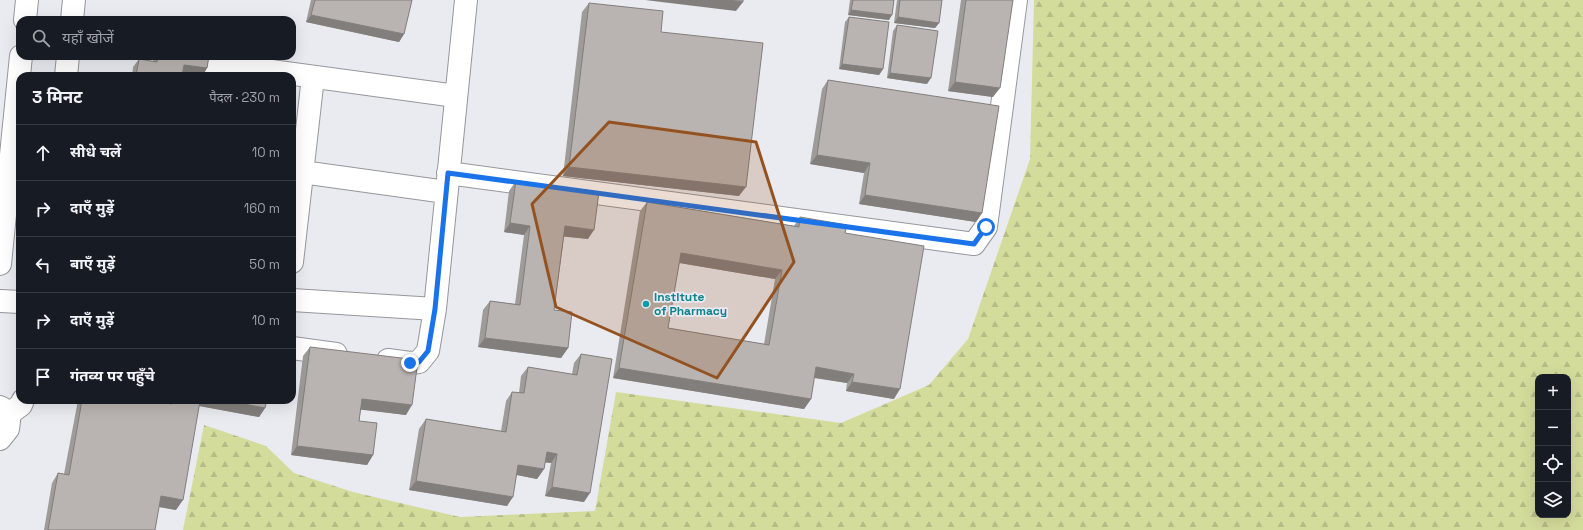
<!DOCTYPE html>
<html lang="hi">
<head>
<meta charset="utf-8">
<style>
	:root { --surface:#171b24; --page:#20242c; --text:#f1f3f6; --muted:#9ea1a6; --line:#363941 }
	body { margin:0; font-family:"Space Grotesk","Noto Sans Devanagari",sans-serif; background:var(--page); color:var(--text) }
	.controls { position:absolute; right:12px; bottom:12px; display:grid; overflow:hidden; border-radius:8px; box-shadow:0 4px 16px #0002 }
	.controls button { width:36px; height:36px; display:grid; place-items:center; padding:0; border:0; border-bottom:1px solid var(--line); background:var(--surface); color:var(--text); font:20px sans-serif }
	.stop { position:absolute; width:12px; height:12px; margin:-9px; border:3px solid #1a73e8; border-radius:50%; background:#fff }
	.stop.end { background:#1a73e8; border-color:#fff; box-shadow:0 1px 4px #0008 }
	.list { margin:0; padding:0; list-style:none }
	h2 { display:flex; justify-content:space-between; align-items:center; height:52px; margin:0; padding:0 16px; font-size:17px }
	h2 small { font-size:13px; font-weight:400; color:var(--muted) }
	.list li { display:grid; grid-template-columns:26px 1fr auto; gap:12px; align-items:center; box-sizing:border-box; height:56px; padding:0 16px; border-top:1px solid var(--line) }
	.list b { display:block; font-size:15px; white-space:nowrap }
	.list em { font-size:13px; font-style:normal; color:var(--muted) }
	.icon { flex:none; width:22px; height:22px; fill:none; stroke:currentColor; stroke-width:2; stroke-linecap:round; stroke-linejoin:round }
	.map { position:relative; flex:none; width:1583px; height:530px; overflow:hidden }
	.search { position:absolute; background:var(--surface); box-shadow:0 4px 16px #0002; left:16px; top:16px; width:280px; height:44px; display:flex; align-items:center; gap:10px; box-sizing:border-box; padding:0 14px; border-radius:12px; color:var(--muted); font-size:15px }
	.panel { position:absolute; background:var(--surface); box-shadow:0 4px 16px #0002; left:16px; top:72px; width:280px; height:332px; border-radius:12px }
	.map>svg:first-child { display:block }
	.forest { fill:url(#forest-firs); fill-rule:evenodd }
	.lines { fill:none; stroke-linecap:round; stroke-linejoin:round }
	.minor-casing { stroke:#96979c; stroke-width:24 }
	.minor { stroke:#fff; stroke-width:22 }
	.wall { fill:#9f9b98; fill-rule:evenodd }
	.shaded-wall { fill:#827e7c }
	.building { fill:#b9b4b1; stroke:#827e7c; fill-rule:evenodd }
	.route { stroke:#1a73e8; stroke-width:5 }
	.marked { fill:#945221; fill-opacity:0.2; stroke:#945221; stroke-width:3; stroke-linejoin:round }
	.culture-dot { fill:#0f9aa8; stroke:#eaebf0; stroke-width:1.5 }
	.labels { text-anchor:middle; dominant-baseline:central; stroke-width:3.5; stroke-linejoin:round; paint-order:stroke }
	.culture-label { font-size:12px; font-weight:bold; fill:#0d838f; stroke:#eaebf0; text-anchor:start }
</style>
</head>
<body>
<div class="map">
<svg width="1583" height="530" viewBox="0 0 1583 530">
	<defs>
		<pattern id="forest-firs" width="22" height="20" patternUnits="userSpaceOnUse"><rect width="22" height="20" fill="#d4dc9c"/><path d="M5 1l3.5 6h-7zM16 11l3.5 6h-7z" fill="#b5bc86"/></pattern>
	</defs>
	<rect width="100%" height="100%" fill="#eaebf0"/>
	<path class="forest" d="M1034,0H1583V530H183L204,425L266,446L294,473L353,492L460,517L595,511L616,392L841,423L929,385L968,339L1030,159ZM1538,377H1568V515H1538Z"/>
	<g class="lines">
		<defs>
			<path id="minor" d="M25,20L27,0
				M72,20L74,0
				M212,63L456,96
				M66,76L68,56
				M302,172L446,192
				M448,173L974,244L986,227L1016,0
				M292,262L313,77
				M0,264L21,56
				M292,300L435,309
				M0,301L20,302
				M292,348L336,354
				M388,360L410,363L419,362L428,351L435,309L466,0
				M0,407L10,413L21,405L23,400
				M0,439L8,429L10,413"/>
		</defs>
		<use href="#minor" class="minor-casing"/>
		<use href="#minor" class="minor"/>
	</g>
	<path class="wall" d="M311,0H412L404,34L399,42L306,22Z
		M850,0H894L889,20L848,15Z
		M897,0H942L939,23L935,28L894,23Z
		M961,0H1013L993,97L948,91Z
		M589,3L739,196L563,176L582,12Z
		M849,17L883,69L879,75L839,69L845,22Z
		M897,25L927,84L887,78L893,31Z
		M154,56H209L207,68L202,76L182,73V76H132L133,67L139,59L153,61Z
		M828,80L982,213L976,222L859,204L864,173L810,164L822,89Z
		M516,181L588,239L564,236L554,310L568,348L561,358L478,347L483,310L490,301L515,304L524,235L504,232L509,191Z
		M647,202L794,226L800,217L845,233L894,399L846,391L847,383L814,378L811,399L804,409L613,378L640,211ZM679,263L775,279L764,344L668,328Z
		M310,347L406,415L361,409L359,421L373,455L367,465L291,455L303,356Z
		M581,354L584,502L545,496L551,463L545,462L544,469L537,479L517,475L507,506L409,490L419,429L426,419L501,431L506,401L512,392L519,393L521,376L528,367L572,374L574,363Z
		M78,400H148L169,403L171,401L167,400H267L265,408L259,417L199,406L176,510L159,507L155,530H44L52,483L58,473L64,474Z"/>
	<path class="shaded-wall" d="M645,0H728L743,2L736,11Z
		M851,10L892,15L889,20L848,15Z
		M311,15L404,34L399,42L306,22Z
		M898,17L939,23L935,28L894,23Z
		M842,64L883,69L879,75L839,69Z
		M184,65L207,68L202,76L178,73Z
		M890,73L931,78L927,84L887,78Z
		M955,82L1000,88L993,97L948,91Z
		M817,155L870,163L864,173L810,164Z
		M569,167L746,187L739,196L563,176Z
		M865,195L982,213L976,222L859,204Z
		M510,223L530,226L524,235L504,232Z
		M565,226L594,230L588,239L558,236Z
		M681,253L782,270L775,279L674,262Z
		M485,338L568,348L561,358L478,347Z
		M816,367L854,374L847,383L810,377Z
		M619,368L811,399L804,409L613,378Z
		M852,382L900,389L894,399L846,391Z
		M362,399L412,405L406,415L355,409Z
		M173,400H223L265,408L259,417L173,401Z
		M297,446L373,455L367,465L291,455Z
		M547,452L557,454L551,463L540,462Z
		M518,465L544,469L537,479L512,474Z
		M416,481L513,497L507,506L409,490Z
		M552,487L590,493L584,502L545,496Z
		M161,496L183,500L176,510L154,506Z"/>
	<path class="building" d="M315,0H412L404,34L311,15Z
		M728,0H743V2Z
		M853,0H894L892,15L851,10Z
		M900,0H942L939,23L898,17Z
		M966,0H1013L1000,88L955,82Z
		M589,3L663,11L661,32L763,43L746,187L569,167Z
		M849,17L889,22L883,69L842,64Z
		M897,25L938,31L931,78L890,73Z
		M158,56H209L207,68L184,65L182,76H136L139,59L157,62Z
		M828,80L999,106L982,213L865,195L870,163L817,155Z
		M516,181L599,192L594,230L565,226L554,310L572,312L568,348L485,338L490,301L520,305L530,226L510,223Z
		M647,202L799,227L800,217L847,225L845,233L924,246L900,389L852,382L854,374L816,367L811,399L619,368ZM681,253L782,270L769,345L668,328Z
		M310,347L418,360L412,405L362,399L359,421L377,423L373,455L297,446Z
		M581,354L612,359L590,493L552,487L557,454L547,452L544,469L518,465L513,497L416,481L426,419L506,432L512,392L524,393L528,367L577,375Z
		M82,400H148L172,404L173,400H194L200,401L183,500L161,496L155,530H48L58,473L69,475Z
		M223,400H267L265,408Z"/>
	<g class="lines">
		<path class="route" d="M410,363L419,362L428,351L435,309L448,173L974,244L986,227"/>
	</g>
	<path class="marked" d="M609,122L756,142L794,262L717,378L556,307L532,204Z"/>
	<circle class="culture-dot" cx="646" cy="304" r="4"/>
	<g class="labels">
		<g class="culture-label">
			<text x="654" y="297">Institute<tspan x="654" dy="14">of Pharmacy</tspan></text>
		</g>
	</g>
</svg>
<div class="controls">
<button>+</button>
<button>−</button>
<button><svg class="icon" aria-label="locate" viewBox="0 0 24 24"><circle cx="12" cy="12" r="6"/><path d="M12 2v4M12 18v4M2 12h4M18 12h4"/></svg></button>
<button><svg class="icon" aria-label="layers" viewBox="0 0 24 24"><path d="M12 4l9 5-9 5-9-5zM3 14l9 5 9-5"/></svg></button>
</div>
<div class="stop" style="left:986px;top:227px"></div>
<div class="stop end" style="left:410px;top:363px"></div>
<div class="search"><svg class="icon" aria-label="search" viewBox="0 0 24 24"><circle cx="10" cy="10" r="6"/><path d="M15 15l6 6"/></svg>यहाँ खोजें</div>
<section class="panel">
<h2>3 मिनट<small>पैदल · 230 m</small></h2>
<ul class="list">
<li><svg class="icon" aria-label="ahead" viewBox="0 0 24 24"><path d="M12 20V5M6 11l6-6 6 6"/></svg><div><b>सीधे चलें</b></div><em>10 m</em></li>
<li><svg class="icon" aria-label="right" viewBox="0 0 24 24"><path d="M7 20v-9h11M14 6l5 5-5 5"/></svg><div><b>दाएँ मुड़ें</b></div><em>160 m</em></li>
<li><svg class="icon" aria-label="left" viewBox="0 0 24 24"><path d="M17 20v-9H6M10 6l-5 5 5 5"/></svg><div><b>बाएँ मुड़ें</b></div><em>50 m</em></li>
<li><svg class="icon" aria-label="right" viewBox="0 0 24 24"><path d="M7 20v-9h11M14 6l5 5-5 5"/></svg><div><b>दाएँ मुड़ें</b></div><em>10 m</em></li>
<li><svg class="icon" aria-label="arrive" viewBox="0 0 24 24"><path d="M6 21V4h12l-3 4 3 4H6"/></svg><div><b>गंतव्य पर पहुँचे</b></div></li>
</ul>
</section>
</div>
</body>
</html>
